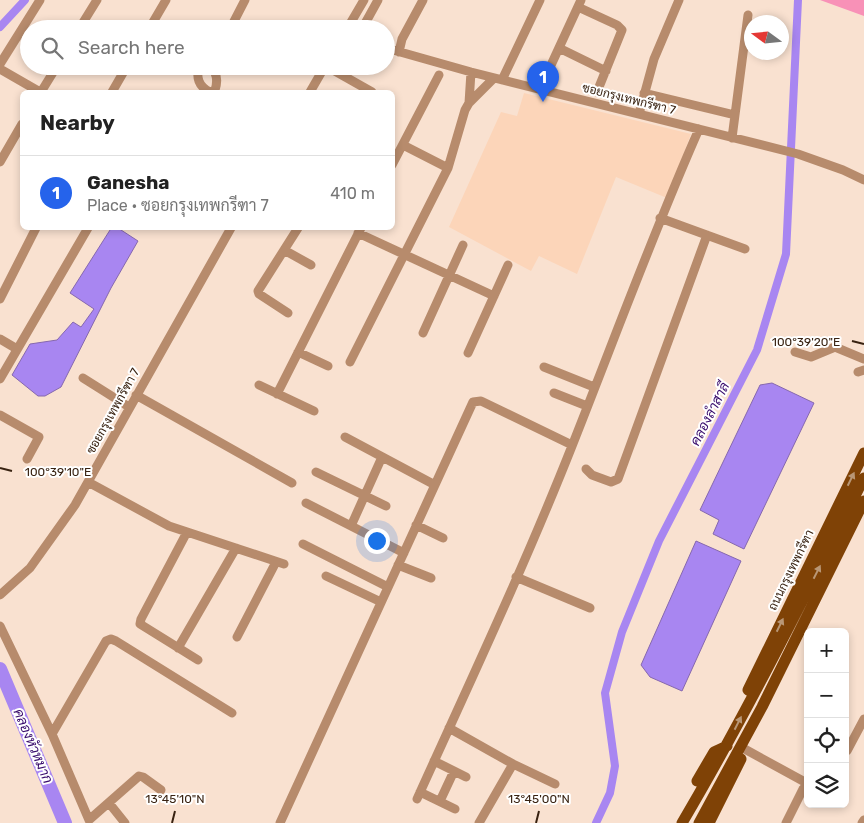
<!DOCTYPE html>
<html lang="en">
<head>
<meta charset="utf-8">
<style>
	:root { --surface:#fff; --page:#f2f2f2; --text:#222; --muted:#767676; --line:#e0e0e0; --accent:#2563eb }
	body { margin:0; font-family:Rubik,Sarabun,sans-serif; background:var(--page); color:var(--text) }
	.controls { position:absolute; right:15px; bottom:15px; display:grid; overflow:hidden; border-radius:8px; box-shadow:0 2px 8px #0003 }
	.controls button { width:45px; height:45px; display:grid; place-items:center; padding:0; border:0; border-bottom:1px solid var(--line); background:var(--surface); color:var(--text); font:25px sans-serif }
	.compass { position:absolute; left:744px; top:15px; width:45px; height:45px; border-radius:50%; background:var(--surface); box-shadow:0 2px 8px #0003; rotate:285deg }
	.you { position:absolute; left:376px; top:540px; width:18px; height:18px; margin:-12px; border:4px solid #fff; border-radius:50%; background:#1a73e8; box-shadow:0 0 0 8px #1a73e833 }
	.badge { display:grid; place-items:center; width:32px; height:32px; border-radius:50%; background:var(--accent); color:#fff; font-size:16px; font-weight:700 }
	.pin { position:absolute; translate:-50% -41px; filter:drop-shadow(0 1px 2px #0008) }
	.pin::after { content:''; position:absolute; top:26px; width:18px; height:15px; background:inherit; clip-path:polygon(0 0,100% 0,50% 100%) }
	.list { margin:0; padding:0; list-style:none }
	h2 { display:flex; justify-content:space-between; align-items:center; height:65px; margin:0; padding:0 20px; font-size:21px }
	h2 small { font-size:16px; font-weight:400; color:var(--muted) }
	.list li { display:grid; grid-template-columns:32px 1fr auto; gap:15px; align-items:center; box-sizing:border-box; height:75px; padding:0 20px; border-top:1px solid var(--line) }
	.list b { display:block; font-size:19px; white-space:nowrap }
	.list p { margin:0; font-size:16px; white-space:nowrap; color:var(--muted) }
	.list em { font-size:16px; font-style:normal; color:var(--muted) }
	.icon { flex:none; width:28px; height:28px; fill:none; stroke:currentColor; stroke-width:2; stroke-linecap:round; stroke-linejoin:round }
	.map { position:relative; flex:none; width:864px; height:823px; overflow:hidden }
	.search { position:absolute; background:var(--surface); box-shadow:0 2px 8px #0003; left:20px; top:20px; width:375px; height:55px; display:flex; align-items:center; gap:12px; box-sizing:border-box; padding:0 18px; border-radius:28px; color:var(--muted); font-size:19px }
	.panel { position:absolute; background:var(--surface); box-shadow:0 2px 8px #0003; left:20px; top:90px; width:375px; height:140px; border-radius:8px }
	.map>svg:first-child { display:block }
	.built { fill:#fcd5b9 }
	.green { fill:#f891b7 }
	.water { fill:#a886f1; stroke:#8668ae }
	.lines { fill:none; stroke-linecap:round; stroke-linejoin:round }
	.canal { stroke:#a886f1; stroke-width:8 }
	.river { stroke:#a886f1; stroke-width:14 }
	.minor { stroke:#b78b6c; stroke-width:9 }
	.major { stroke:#7f4206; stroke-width:11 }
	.oneway { fill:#b99776 }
	.ticks { fill:none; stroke:#382211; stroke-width:2 }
	.labels { text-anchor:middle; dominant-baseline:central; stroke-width:4; stroke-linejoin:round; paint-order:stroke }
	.street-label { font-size:12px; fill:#382211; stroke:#fff }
	.water-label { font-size:14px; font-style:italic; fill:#390d6d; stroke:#fff }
	.ticks-label { font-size:12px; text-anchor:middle; fill:#382211; stroke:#fff; stroke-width:4; stroke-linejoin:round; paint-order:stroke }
</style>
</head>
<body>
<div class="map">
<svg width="864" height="823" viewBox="0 0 864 823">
	<rect width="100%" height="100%" fill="#f9e1d0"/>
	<path class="built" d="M524,93L691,134L667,198L616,177L577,274L539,256L531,271L449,227L501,112L517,116Z"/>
	<path class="green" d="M820,0H864V16Z"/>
	<path class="water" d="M109,228H118L138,241L111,288L61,387L45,396H38L12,375L30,344L57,340L73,322L81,327L94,309L70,293L110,230Z
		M772,383L814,403L744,549L713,534L719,520L700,510L760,385Z
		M696,541L741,561L682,691L650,677L641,665Z"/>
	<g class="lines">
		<path class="canal" d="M0,27L25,0
			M596,823L610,793L615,766L605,693L622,632L659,541L757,350L786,254L798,0"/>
		<path class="river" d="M0,669L65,823"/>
		<path class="minor" d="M578,7L617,25L622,30L597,92
			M79,29L97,0
			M149,29L166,0
			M230,29L245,0
			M347,29L364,0
			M362,29L378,0
			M386,48L471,72L798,154L843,170L864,180
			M559,48L606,71
			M399,52L402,39L423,0
			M0,64L40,0
			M200,66C195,77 199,87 210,92L215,90C218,81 217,72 209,66
			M326,66L372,92
			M0,69L40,92
			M502,80L540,0
			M540,89L581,0
			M41,92L57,66
			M112,92L127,66
			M310,92L325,66
			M644,93L735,115
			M469,103L471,72
			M639,114L654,59L679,0
			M732,138L748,15
			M403,145L448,168
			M0,162L22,124
			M392,165L439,75
			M660,218L745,249
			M358,233L494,296
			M284,250L311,265
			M0,299L36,228
			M288,313L259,294L258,291L298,228
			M423,333L463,245
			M0,339L17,349
			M298,352L328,366
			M795,352L811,357L835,347L864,359
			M468,353L508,265
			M350,362L448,168L465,110L469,103L494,78
			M544,367L594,387
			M858,372L864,370
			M83,378L129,407
			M0,379L88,228
			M259,385L314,411
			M554,393L587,406
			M277,394L361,228
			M136,395L292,483
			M0,415L39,437L27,459
			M345,437L435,485
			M586,469L592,475L611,482L618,479L707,235
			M316,472L386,506
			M88,482L169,526L284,564
			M306,503L404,553
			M416,525L443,538
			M351,526L382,457
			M187,532L141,619L140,624L198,660
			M303,544L388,587
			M398,565L431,578
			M326,576L381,602
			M516,577L590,608
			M0,595L30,568L75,505L231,228
			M0,626L52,734
			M237,637L276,562
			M178,648L236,548
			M449,728L513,764L555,784
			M741,747L803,781L805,785L786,823
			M847,751L864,719
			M434,761L466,777
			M161,790L143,777L139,776L89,820L52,734L106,641L111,639L116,641L232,713
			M420,792L455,809
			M417,799C470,682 525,565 572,446C614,340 653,233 699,129
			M440,801L454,771
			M109,803L125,823
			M280,823L473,402L481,401L572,445
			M479,823L513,764
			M862,823L864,820"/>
		<path class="major" d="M748,690L864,453
			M697,781L714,752L727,746
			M682,823C748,711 806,594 864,478
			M699,823L762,707L864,501
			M709,823L741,759"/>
	</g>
	<defs><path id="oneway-solid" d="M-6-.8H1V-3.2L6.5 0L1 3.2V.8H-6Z" transform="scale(1.25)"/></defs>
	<g class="oneway">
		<use href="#oneway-solid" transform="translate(851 479) rotate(-64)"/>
		<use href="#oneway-solid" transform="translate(817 572) rotate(-63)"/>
		<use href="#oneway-solid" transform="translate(780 625) rotate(-64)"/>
		<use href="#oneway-solid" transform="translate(738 723) rotate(-63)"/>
	</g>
	<path class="ticks" d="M852,341L864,344M0,468L12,471M172,823L175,811M536,823L539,811"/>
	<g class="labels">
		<g class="street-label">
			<text transform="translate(629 99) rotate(14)">ซอยกรุงเทพกรีฑา 7</text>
			<text transform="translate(113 411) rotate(-61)">ซอยกรุงเทพกรีฑา 7</text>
			<text transform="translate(791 570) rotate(-64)">ถนนกรุงเทพกรีฑา</text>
		</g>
		<g class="water-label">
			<text transform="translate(710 414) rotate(-63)">คลองลำสาลี</text>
			<text transform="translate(33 746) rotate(67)">คลองหัวหมาก</text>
		</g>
	</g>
	<g class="ticks-label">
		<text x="806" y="346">100°39'20"E</text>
		<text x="58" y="476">100°39'10"E</text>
		<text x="175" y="803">13°45'10"N</text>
		<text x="539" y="803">13°45'00"N</text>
	</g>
</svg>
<div class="controls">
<button>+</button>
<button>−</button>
<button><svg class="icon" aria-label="locate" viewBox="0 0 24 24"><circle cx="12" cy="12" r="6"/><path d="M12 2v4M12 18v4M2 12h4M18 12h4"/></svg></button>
<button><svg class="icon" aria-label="layers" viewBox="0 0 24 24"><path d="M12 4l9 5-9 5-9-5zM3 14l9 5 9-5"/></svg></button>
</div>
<svg class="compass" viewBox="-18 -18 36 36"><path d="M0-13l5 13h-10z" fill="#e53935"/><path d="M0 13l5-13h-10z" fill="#767676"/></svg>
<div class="you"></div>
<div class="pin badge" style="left:543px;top:102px">1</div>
<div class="search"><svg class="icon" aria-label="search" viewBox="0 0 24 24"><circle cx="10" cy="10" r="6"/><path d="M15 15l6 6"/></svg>Search here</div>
<section class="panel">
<h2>Nearby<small></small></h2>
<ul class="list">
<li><span class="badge">1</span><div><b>Ganesha</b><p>Place · ซอยกรุงเทพกรีฑา 7</p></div><em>410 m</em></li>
</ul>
</section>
</div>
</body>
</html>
